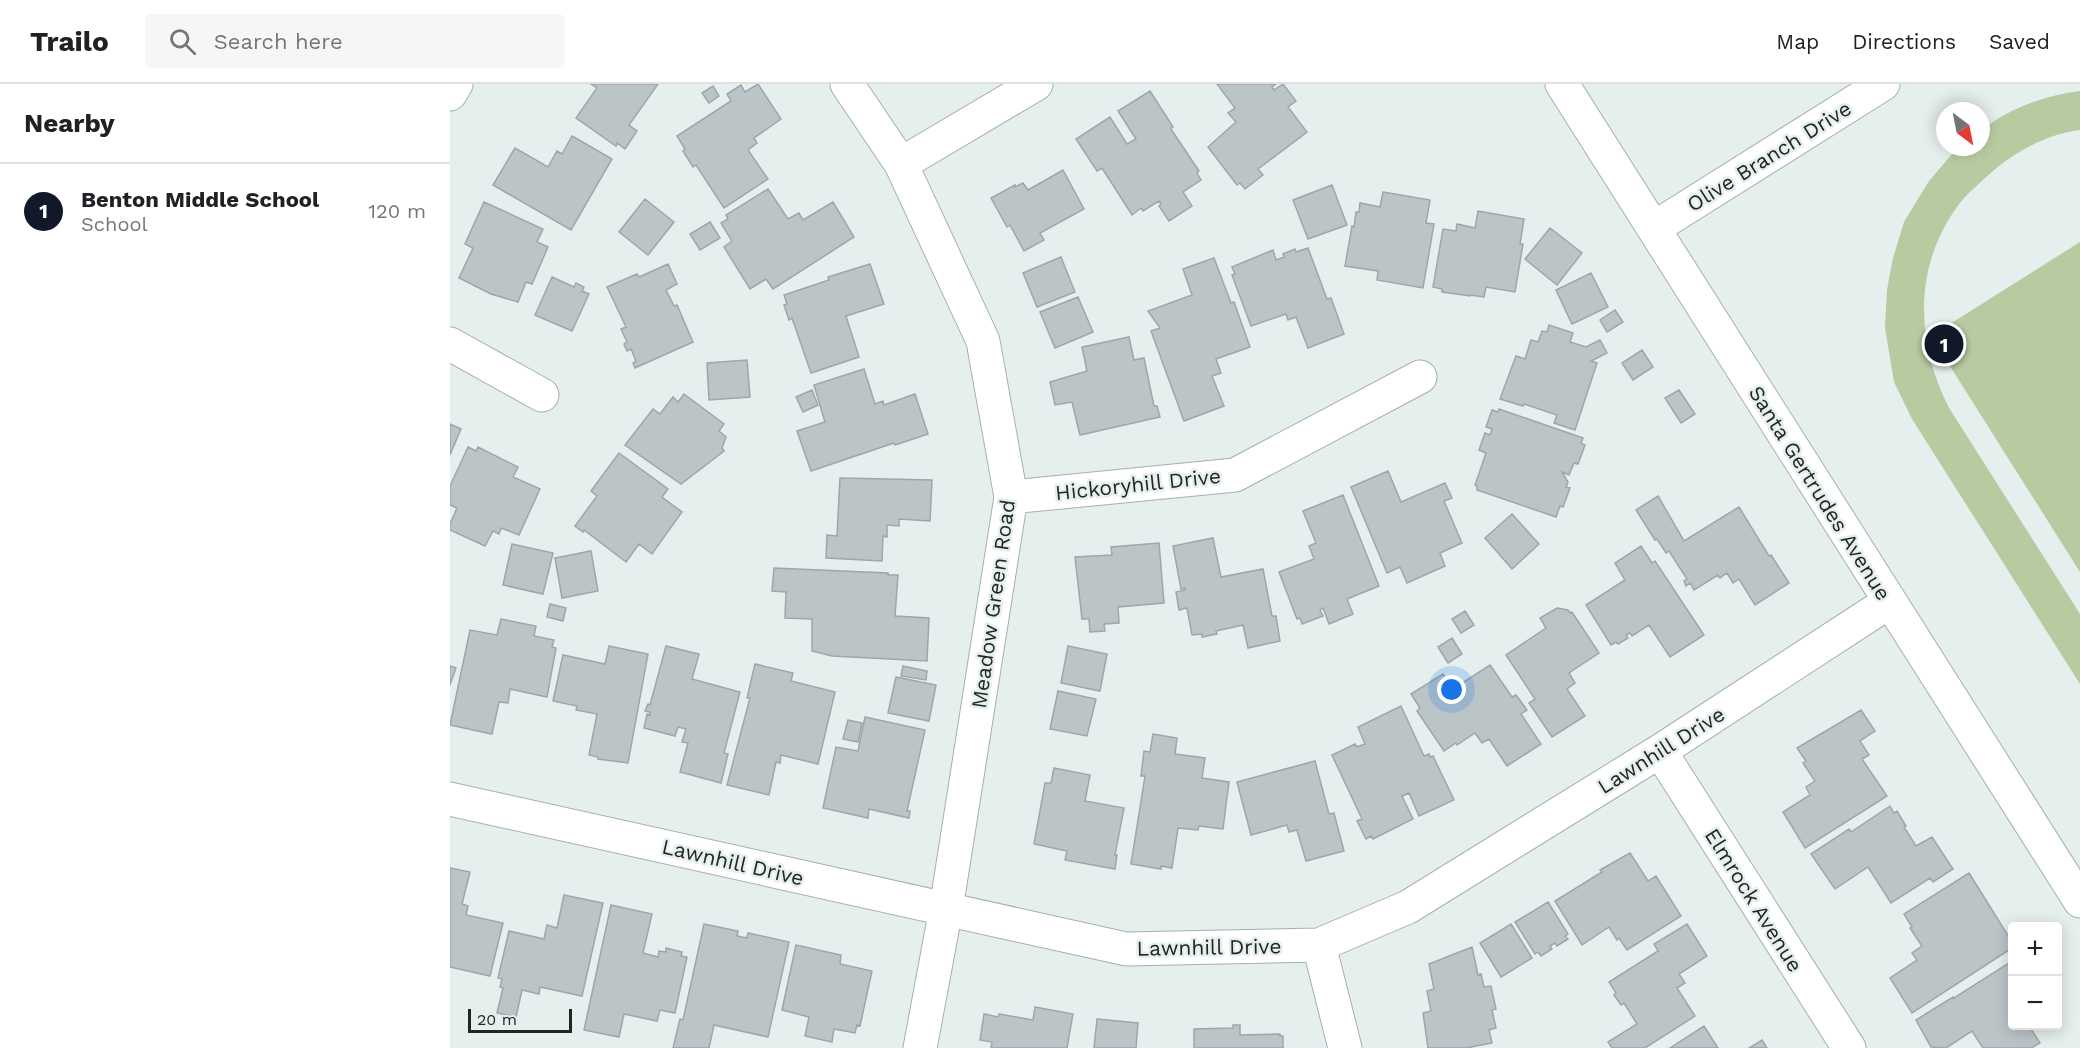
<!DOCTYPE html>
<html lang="en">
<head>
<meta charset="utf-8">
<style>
	:root { --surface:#fff; --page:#f6f6f6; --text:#202124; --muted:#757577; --line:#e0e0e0; --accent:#111827 }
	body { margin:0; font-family:"Work Sans",sans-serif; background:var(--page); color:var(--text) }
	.controls { position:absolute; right:18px; bottom:18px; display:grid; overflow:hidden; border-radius:6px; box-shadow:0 3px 15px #0003 }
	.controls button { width:54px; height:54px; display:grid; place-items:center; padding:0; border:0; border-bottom:2px solid var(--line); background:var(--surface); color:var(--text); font:30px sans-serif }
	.compass { position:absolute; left:1486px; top:18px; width:54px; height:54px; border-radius:50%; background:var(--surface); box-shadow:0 3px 15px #0003; rotate:148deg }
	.scale { position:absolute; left:18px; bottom:15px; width:104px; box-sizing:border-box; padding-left:6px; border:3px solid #212525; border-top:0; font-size:16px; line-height:21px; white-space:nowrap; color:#212525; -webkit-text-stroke:4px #e4efee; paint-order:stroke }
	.you { position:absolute; left:1002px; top:606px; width:21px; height:21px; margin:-15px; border:4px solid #fff; border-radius:50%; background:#1a73e8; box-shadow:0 0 0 9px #1a73e833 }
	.badge { display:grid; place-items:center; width:39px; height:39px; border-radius:50%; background:var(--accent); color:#fff; font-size:20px; font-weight:700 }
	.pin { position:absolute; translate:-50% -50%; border:3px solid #fff; box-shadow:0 2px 6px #0006 }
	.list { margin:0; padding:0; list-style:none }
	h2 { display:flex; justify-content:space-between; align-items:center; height:78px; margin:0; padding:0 24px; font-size:26px }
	h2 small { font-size:20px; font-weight:400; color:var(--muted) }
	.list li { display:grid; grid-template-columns:39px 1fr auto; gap:18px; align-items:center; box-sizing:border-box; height:96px; padding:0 24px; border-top:2px solid var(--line) }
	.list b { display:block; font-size:22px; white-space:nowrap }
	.list p { margin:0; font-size:20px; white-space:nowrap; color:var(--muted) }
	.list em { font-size:20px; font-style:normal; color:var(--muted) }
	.icon { flex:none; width:33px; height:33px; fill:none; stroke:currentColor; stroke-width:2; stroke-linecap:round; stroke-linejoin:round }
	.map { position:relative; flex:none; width:1630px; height:964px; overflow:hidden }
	header { display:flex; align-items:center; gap:36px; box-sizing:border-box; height:84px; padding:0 30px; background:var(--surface); border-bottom:2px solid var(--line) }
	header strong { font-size:28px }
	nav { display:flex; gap:33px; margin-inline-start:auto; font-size:21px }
	.search { width:420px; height:54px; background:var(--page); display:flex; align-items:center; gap:15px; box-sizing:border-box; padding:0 21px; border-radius:6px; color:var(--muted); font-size:22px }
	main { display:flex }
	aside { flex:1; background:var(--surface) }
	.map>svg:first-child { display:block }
	.green { fill:#b7caa0 }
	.building { fill:#bbc5c8; stroke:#9da7ab; stroke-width:1.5 }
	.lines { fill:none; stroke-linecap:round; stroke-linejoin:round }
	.minor-casing { stroke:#a5b0af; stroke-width:35 }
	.secondary-casing { stroke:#a5b0af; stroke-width:35 }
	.minor { stroke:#fff; stroke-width:33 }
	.secondary { stroke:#fff; stroke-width:33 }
	.labels { text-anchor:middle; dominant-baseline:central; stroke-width:5; stroke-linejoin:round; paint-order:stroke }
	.street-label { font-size:21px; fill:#212525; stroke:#e4efee }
</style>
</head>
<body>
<header>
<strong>Trailo</strong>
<div class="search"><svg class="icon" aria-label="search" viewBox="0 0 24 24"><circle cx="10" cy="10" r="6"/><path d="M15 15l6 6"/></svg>Search here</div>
<nav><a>Map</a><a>Directions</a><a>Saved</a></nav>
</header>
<main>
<aside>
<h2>Nearby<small></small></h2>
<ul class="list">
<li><span class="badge">1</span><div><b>Benton Middle School</b><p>School</p></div><em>120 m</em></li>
</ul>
</aside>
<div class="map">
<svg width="1630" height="964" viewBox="0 0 1630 964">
	<rect width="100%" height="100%" fill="#e4efee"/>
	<path class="green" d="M1630,7V46C1593,51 1561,70 1534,95C1528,101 1520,107 1514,114C1463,176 1464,254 1499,324L1630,530V600L1462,335L1444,298L1435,244L1437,206L1443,174L1454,138L1479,97L1502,70L1511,63H1531V47C1557,25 1596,11 1630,7Z
		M1630,158V488L1481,252Z"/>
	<path class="building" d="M141,0H208L179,41L187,47L175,65L167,59L166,62L126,34L147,4Z
		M308,0L331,35L304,54L307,59L298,66L318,95L274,124L246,81L243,83L233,67L235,65L227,52L281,17L277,10L291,1L295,8Z
		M767,0H826L822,3L824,6L833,0L846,17L838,23L857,48L808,85L813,91L795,105L790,99L787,101L758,63L786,38L778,29L785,24Z
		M263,2L269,12L259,19L252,9Z
		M700,7L723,43L721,45L749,87L747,89L751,96L733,108L742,122L719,137L709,122L711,120L709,117L693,127L691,124L682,131L652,84L647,87L626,55L660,33L677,60L686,55L668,27Z
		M122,52L162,75L121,146L43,101L65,64L98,83L107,67L112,70Z
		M613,86L634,125L590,149L594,156L574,167L560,141L557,143L541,114L565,101V103L573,99L578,106Z
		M882,101L897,141L858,155L843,116Z
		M318,105L338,135L349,129L353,136L383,118L404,153L323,205L316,195L300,205L274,163L282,157L271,139L278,135L276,131Z
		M933,108L980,116L976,139L984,140L973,204L927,196L928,187L895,182L902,142L904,143L906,128H909L910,119L930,123Z
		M195,115L224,138L198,171L169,148Z
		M34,118L93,145L87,158L98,163L82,200L76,198L68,218L41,210L9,194L23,164L15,160Z
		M1028,127L1074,135L1070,160H1073L1065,208L1036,203L1034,213L1020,211V212L992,208V205L983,203L993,145L1006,147L1007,140L1025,144Z
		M260,138L270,154L250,166L240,150Z
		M1100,144L1132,169L1107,201L1075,175Z
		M858,164L877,215L881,214L894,250L858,264L846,233L838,236L836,230L801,242L782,191L785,190L782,183L823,166L826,176L834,173L833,170L845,165L846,168Z
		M611,173L625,208L587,223L573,189Z
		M764,174L781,219L784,218L800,263L766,275L771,289L762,292L774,322L734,337L701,247L710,244L698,227L742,211L733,185Z
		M218,180L227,200L216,206L224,222L227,221L243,258L185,284L183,279L186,277L181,265L177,267L174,260L177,258L171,245L176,243L157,203L187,190L189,193Z
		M420,180L434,220L396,232L409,273L361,289L342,234L339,236L334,221L337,220L334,211L379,196L378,193Z
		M1141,189L1158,223L1122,240L1106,206Z
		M102,193L124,203L126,199L134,203L132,207L139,210L122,247L85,231Z
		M628,213L643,248L605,264L590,228Z
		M1165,226L1173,238L1157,248L1150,236Z
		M1099,241L1123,249L1120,258L1136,263L1150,256L1157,269L1141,277L1147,279L1125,346L1104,339L1107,331L1074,320L1073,322L1050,315L1066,272L1075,275L1081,256L1088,258L1092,247L1097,248Z
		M679,253L684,276L694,274L704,322H707L710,333L630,351L622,318L605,321L600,298L637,287L632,263Z
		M1192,266L1203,283L1183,296L1172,279Z
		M297,276L300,313L259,316L257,279Z
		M414,285L425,320L433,317L434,321L465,310L478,350L445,361L444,359L361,387L347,347L375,338L364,301Z
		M362,306L368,321L353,328L346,313Z
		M1229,306L1245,330L1231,339L1215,314Z
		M234,310L274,340L269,347L276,353L272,364L274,367L231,400L175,361L203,325L210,330L223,313L228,318Z
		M1049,325L1133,354L1131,359L1135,361L1128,380L1124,379L1119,391L1112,388L1118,398L1116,403L1120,404L1113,423L1110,422L1106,433L1027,406V402L1025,401L1036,369L1029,366L1035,349L1040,351L1042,345L1036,343L1042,326L1048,328Z
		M0,340L11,345L0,371Z
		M18,363L26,367L28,363L68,383L63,393L90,405L69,451L51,444L49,450L43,447L35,462L0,446V440L7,424L0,421V402Z
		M169,369L218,405L212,413L232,428L202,470L189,460L176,478L134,446L133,448L125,442L147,412L141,407Z
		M938,387L951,418L995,399L1002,414L994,417L1012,459L990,469L995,482L957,499L950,483L937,489L901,403Z
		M390,394L482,396L480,437L449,435V442L437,441V453L433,452L432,477L376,474L377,451L387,452Z
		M893,411L929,502L897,515L903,530L879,540L873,524L870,526L873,532L852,540L850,534L847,535L829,488L864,475L859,462L866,459L853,427Z
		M1208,412L1234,457L1289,423L1319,472L1321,471L1339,499L1305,521L1289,495L1283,499L1277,489L1270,494L1268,491L1244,506L1240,499L1236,502L1234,497L1237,495L1219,467L1216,469L1207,455L1205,456L1186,426Z
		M1062,430L1089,460L1062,485L1035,454Z
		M763,454L771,493L813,485L822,532H826L830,557L798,564L793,541L766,547L767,550L752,553V550L742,551L737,524L729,526L726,508L735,506V504L731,505L723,462Z
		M709,459L714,519L668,523L669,539L654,540L655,547L640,548L639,535H632L625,473L662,471L661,463Z
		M62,460L103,469L93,510L53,501Z
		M1191,462L1202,479L1205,477L1254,551L1220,573L1199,541L1182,552L1180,549L1176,551L1178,554L1168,560L1166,558L1161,561L1136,521L1175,496L1165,479Z
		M141,467L148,507L112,514L105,474Z
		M324,484L438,489V491H448L445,532L479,534L477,577L382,572L362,567V535L335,534L336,508L322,507Z
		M100,520L116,524L113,537L97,533Z
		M1107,524L1118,526L1120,529L1122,528L1149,569L1119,589L1125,599L1117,605L1135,632L1102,653L1079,619L1085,615L1056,571L1096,544L1090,534Z
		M1015,527L1024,541L1011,549L1002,535Z
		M51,535L86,542L84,552L104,556L102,563L106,564L97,613L60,605L58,619L49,618L42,650L0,641L20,546L47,551Z
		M1002,554L1012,570L998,579L988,563Z
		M159,562L198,570L178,679L148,675V673L139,671L147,630L126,626L127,622L103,617L113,571L155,580Z
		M216,562L249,570L242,595L290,608L274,669L278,670L271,699L230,688L238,659L232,658L236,645L228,643L225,652L194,644L197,630L200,631V628L195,627L198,620L200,621Z
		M618,562L657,570L650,607L611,599Z
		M305,580L343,589L341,597L385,608L368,680L331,671L330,679L326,678L319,711L277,701L300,614H297Z
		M1040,581L1062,613L1066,611L1077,626L1071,630L1091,660L1057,682L1039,655L1032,659L1025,649L1007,661L1006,659L994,667L967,627L970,624L961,610L993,590L1003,605Z
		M0,582L6,584L0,601Z
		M453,582L477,587L476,596L451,592Z
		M446,593L486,601L479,637L438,629Z
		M608,607L646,615L637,652L600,645Z
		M951,622L974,672L979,670L980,673L983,672L1004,716L969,732L959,709L952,712L963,735L923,755L921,752L916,755L907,737L912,735L882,671L905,660L907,663L915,660L908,643Z
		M1411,626L1425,647L1410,657L1419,671L1412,675L1437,712L1355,764L1333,728L1360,711L1356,703L1365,697L1353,679L1356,677L1347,664Z
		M415,633L475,646L457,727H460L459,734L419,725L418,734L373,724L386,663L408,667Z
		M398,636L412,639L408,658L393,655Z
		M703,650L727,654L725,670L755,674L752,694L779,698L773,745L749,742L748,746L728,744L722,784L711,782V785L681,780L695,692H691L694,667L700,668Z
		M865,677L879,730L884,729L894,767L856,777L847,746L839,748L837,741L801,751L787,698Z
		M604,684L640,691L635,717L674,724L665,771H667L665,785L615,776L617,767L584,760L595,699H601Z
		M1440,722L1444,729L1447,727L1456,742L1454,743L1466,762L1482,753L1503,785L1483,798L1480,794L1441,819L1418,783L1385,805L1361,770L1399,745L1401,748Z
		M1180,769L1198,797L1206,792L1231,832L1177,866L1169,854L1167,856L1159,843L1132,861L1105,817L1152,788L1150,786Z
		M0,784L20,788L12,820L18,822L16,831L53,839L40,892L0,883Z
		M1519,789L1562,858V864L1462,929L1440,894L1467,876L1462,869L1472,862L1460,844L1462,843L1454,830Z
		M114,811L153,819L132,912L90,903L89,910L72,906L66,933L47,929L53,904L50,903L52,895L48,894L59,847L94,855L97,841L107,844Z
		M1098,818L1118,850L1115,852L1118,855L1107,862L1105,859L1100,862L1102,865L1091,872L1088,868L1085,870L1065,838Z
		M161,821L202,830L193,869L208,873L209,867L216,868V864L232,868L231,872L237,873L225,929L210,926L207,937L174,930L169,953L134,946Z
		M254,840L288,847L287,852L297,854L298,849L339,858L318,953L264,941L259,964H223L230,935L233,936Z
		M1061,840L1082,874L1051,893L1030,859Z
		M1237,840L1257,872L1229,890L1235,899L1227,904L1245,932L1195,964H1162L1158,958L1187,940L1174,919L1171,921L1164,911L1166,909L1159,898L1208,867L1204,860Z
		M346,861L391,871L390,880L422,887L410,942L407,941L405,949L384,945L382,958L355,952L359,933L332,926Z
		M1022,863L1028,891L1031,890L1034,903L1041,902L1046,925L1042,926L1046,944L1039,946L1042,959L1016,964H978L973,929L981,927L977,907L984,905L979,880Z
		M1562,877V942H1579L1590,959L1581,964H1533L1522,947L1496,964L1481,963L1466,936L1503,913L1504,914Z
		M585,923L623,930L617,964H541L542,958L530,956L534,930L548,933L549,930L583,936Z
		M647,935L688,939L686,964H644Z
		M783,941H790V951L830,950V952H833V964H744V945L783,944Z
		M1254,942L1268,964H1220Z
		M1312,956L1317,964H1299Z"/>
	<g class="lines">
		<defs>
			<path id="minor" d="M397,0L451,80L533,257L561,413L496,825L470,964
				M0,10L6,0
				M451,80L586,0
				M1204,144L1433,0
				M0,260L92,311
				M561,413L785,391L970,293
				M1210,667L1399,964
				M0,715L676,865L869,861L958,823L1210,667L1439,518
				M869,861L895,964"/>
			<path id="secondary" d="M1112,0L1630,817"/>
		</defs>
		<use href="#minor" class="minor-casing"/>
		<use href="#secondary" class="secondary-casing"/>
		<use href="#minor" class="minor"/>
		<use href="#secondary" class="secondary"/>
	</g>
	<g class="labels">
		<g class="street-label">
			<text transform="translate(1319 72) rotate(-32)">Olive Branch Drive</text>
			<text transform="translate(688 400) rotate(-6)">Hickoryhill Drive</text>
			<text transform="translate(1370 409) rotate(58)">Santa Gertrudes Avenue</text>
			<text transform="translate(543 520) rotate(-82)">Meadow Green Road</text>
			<text transform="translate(1211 666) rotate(-32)">Lawnhill Drive</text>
			<text transform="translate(283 778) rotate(13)">Lawnhill Drive</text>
			<text transform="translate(1304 816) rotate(58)">Elmrock Avenue</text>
			<text transform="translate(759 863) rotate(-1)">Lawnhill Drive</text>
		</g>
	</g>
</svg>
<div class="controls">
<button>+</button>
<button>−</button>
</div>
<svg class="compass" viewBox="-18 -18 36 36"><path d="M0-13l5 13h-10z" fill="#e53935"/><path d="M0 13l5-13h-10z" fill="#757577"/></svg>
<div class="scale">20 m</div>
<div class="you"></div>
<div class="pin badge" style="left:1494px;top:260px">1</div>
</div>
</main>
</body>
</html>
